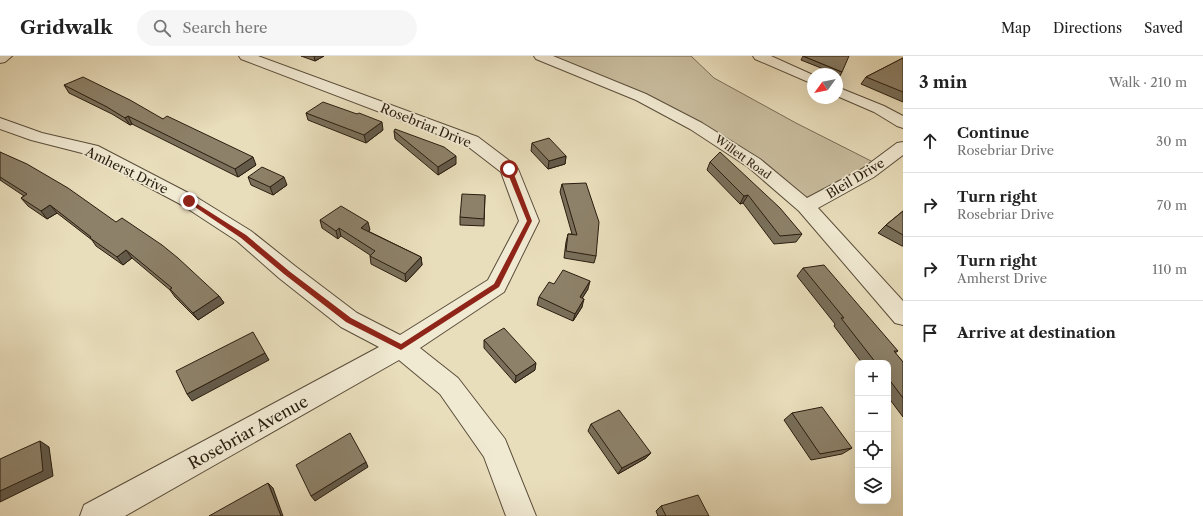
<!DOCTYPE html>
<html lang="en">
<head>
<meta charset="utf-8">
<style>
	:root { --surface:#fff; --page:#f6f6f6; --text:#222; --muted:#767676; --line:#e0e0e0 }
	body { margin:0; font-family:"Libre Caslon Text",serif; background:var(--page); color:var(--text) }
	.controls { position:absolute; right:12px; bottom:12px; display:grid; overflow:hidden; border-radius:8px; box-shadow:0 4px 16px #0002 }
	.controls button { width:36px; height:36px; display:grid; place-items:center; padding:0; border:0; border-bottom:1px solid var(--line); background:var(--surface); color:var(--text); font:20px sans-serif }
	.compass { position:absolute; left:807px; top:12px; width:36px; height:36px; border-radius:50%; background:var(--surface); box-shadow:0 4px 16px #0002; rotate:237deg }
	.stop { position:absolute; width:12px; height:12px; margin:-9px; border:3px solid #8f2418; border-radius:50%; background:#fff }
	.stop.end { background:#8f2418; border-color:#fff; box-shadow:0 1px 4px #0008 }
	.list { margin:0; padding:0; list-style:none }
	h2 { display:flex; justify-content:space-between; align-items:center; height:52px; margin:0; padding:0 16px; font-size:17px }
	h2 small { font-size:13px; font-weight:400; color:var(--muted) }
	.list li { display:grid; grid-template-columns:26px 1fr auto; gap:12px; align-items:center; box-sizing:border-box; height:64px; padding:0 16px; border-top:1px solid var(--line) }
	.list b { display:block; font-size:15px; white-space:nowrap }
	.list p { margin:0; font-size:13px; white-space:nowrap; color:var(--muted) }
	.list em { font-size:13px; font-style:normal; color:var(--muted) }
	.icon { flex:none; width:22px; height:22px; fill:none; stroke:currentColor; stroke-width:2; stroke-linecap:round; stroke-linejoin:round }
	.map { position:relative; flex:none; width:903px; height:460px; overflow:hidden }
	header { display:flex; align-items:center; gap:24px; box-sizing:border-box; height:56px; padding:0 20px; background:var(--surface); border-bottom:1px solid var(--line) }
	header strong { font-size:19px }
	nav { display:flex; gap:22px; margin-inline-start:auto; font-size:14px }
	.search { width:280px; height:36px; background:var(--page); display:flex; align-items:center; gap:10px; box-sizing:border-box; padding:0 14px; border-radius:22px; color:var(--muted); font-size:15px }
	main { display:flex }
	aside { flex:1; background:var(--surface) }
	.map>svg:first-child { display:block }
	.green { fill:#c9bd9f; stroke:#7a6d57 }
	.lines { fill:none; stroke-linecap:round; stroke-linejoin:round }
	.minor-casing { stroke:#5a4d3a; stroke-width:2 }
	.minor { fill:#f1ead3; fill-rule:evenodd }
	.wall { fill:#796f5a; stroke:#2a1d0f }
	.shaded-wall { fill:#635a4a; stroke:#2a1d0f }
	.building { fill:#8d8169; stroke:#2a1d0f }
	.route { fill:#8f2418 }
	.labels { text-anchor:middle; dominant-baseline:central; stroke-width:3.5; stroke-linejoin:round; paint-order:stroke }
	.far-street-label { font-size:11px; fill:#2a1d0f; stroke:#f1ead3 }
	.street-label { font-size:13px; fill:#2a1d0f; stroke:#f1ead3 }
	.near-street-label { font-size:16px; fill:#2a1d0f; stroke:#f1ead3 }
</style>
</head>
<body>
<header>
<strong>Gridwalk</strong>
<div class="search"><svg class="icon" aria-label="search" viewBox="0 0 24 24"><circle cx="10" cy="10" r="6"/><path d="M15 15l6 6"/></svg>Search here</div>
<nav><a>Map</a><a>Directions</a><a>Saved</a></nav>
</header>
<main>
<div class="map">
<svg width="903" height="460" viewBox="0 0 903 460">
	<rect width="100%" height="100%" fill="#e9debc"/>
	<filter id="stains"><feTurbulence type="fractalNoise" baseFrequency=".005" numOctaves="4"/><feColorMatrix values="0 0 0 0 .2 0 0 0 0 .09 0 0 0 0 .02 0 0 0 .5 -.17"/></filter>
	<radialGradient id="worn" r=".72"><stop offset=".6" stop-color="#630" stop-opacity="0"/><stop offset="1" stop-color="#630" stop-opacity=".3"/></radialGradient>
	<path class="green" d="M541,0H691L714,22L796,67L879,109L806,151L696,70Z"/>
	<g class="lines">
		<defs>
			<path id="minor" d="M0,0H12L5,6L0,7Z
				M239,0H258L478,81L515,109L518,113L539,165L504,236L420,292L458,322L505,383L536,460H506L484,401L440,338L399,304L125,460H80L84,449L379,291L341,271L279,222L237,185L182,149L86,98L31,84L0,73V62L42,77L98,90L196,141L251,175L295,210L357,257L400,279L488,224L519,165L501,116L466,89L241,3Z
				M534,0H553L646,38L702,67L760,103L807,142L862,113L897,87L903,86V99L874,121L818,152L903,245V269L895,267L799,155L748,111L690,73L636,44L536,3Z
				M753,0H771L813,19V28L755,3Z
				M837,31L884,50L903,60V72L897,70L874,56L837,40Z"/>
		</defs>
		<use href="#minor" class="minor-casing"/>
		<use href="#minor" class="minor"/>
	</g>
	<path class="wall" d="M301,0H324L315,5Z
		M803,0L842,16L840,20L837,19V18H836L801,4Z
		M903,2V46L861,28L866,21Z
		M64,29L163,63L256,109L238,121L132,68L130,69L112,58L69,37Z
		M306,57L357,58L383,74L366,87L308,64Z
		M394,75L456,108L438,119L395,83Z
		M532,87L566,100L565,108L548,113L531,95Z
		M0,96L219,240L224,247L198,264L175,241L170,234L132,202L123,209L96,190L92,184L57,157L47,163L28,150L21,142L24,140L0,124Z
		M710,106L802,178L796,186L774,188L743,147L740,148L707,114Z
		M248,121L287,129L273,139L251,129Z
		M562,128L596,200L594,207L564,202L566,186L568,178H572L560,136Z
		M485,139L484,170L460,169V161Z
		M903,155V190H902L878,177L886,169Z
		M320,164L370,174L368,175L421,201L422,209L406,226L371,208L370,200V199L341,180L338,183L322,172Z
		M803,212L898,295L895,297L903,306V361L888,341V307H862L834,270L835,268L797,220Z
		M554,228L588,233L582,242V251L573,265L537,249L539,241Z
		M484,284L535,314L515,327L484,292Z
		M792,357L852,392L842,398L811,404L784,364Z
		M591,368L651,397L646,402L618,418L588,375Z
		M661,450L709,460H658L656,455Z"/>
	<path class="shaded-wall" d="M314,0H324L315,5Z
		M128,60L132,68L130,69L125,62Z
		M382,66L383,74L366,87L364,79Z
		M456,100V108L438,119V111Z
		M566,100L565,108L548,113L549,105Z
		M253,101L256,109L238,121L235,113Z
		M284,121L287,129L273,139L270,131Z
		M748,139L743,147L740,148L744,140Z
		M50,149L57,157L47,163L41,155Z
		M368,166L370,174L362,180L361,172Z
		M339,172L341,180L338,183L336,175Z
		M126,194L132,202L123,209L117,201Z
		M421,201L422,209L406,226L405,218Z
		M590,225L588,233L578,249L580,241Z
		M219,240L224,247L198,264L193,257Z
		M584,243L582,251L573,265L575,258Z
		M265,297L269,304L192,345L187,338Z
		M536,307L535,314L515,327L516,320Z
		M40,385L49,391L53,420L0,446V435Z
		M651,397L646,402L618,418L622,412Z
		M366,406L368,411L315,445L311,440Z
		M268,427L273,432L283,460H281Z"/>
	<path class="building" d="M803,0H849L842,16Z
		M903,2V36L866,21Z
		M83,21L130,44L163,63L167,60L253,101L235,113L128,60L125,62L107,51L64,29Z
		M323,46L357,58L359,57L382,66L364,79L306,57Z
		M395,73L444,91L456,100L438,111L394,75Z
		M549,82L566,100L549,105L532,87Z
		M0,96L27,108L68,132L116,166L122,162L162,189L178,202L219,240L193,257L170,233L172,232L126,194L117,201L90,182L91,181L50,149L41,155L21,142L27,138L0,121Z
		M720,96L780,152L802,178L780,180L748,139L744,140L710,106Z
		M262,111L284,121L270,131L248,121Z
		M586,127L599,166L596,200L566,195L568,178L577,179L562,128Z
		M462,138L485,139L484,163L460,161Z
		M341,150L368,166L361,172L421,201L405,218L370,200L375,195L339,172L336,175L320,164Z
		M903,155V179L886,169Z
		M824,209L898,295H894L903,306V342L888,322V307H876L841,262H844L803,212Z
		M563,214L590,225L580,241L584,243L575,258L539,241L549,226L554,228Z
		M504,272L536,307L516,320L484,284Z
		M253,276L265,297L187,338L176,315Z
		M822,351L852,392L820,398L792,357Z
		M619,354L651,397L622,412L591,368Z
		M350,377L366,406L311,440L296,409Z
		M40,385L43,415L0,435V403Z
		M268,427L281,460H209Z
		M698,439L709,460H666L661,450Z"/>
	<path class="route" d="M509,111L512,113L532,165L499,231L401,294L346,266L284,218L241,182L186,145L191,144L246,179L289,215L351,262L401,288L494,228L527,165L506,113Z"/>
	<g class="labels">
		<g class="far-street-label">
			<text transform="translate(743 101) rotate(36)">Willett Road</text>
		</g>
		<g class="street-label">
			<text transform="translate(426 69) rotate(22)">Rosebriar Drive</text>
			<text transform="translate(127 114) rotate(26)">Amherst Drive</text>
			<text transform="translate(855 122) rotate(-31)">Bleil Drive</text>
		</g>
		<g class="near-street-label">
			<text transform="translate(248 376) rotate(-29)">Rosebriar Avenue</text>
		</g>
	</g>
	<rect width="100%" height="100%" filter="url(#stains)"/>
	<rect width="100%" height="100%" fill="url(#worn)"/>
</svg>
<div class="controls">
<button>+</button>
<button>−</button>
<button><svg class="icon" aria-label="locate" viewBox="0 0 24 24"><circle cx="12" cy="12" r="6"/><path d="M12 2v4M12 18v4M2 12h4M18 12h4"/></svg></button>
<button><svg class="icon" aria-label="layers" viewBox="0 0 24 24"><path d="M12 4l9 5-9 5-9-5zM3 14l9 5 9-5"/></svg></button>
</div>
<svg class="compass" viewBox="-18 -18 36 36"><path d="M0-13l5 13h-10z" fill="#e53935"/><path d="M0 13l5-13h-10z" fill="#767676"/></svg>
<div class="stop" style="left:509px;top:113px"></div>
<div class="stop end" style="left:189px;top:145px"></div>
</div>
<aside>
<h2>3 min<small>Walk · 210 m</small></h2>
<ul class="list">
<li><svg class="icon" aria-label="ahead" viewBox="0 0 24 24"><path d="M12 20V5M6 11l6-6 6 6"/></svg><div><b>Continue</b><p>Rosebriar Drive</p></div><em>30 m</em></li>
<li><svg class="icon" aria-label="right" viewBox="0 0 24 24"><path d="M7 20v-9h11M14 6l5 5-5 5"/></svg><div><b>Turn right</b><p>Rosebriar Drive</p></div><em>70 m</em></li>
<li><svg class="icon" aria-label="right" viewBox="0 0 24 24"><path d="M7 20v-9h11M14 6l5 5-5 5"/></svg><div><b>Turn right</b><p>Amherst Drive</p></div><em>110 m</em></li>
<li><svg class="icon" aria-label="arrive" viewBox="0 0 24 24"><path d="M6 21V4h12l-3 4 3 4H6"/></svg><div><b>Arrive at destination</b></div></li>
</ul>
</aside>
</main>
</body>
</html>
